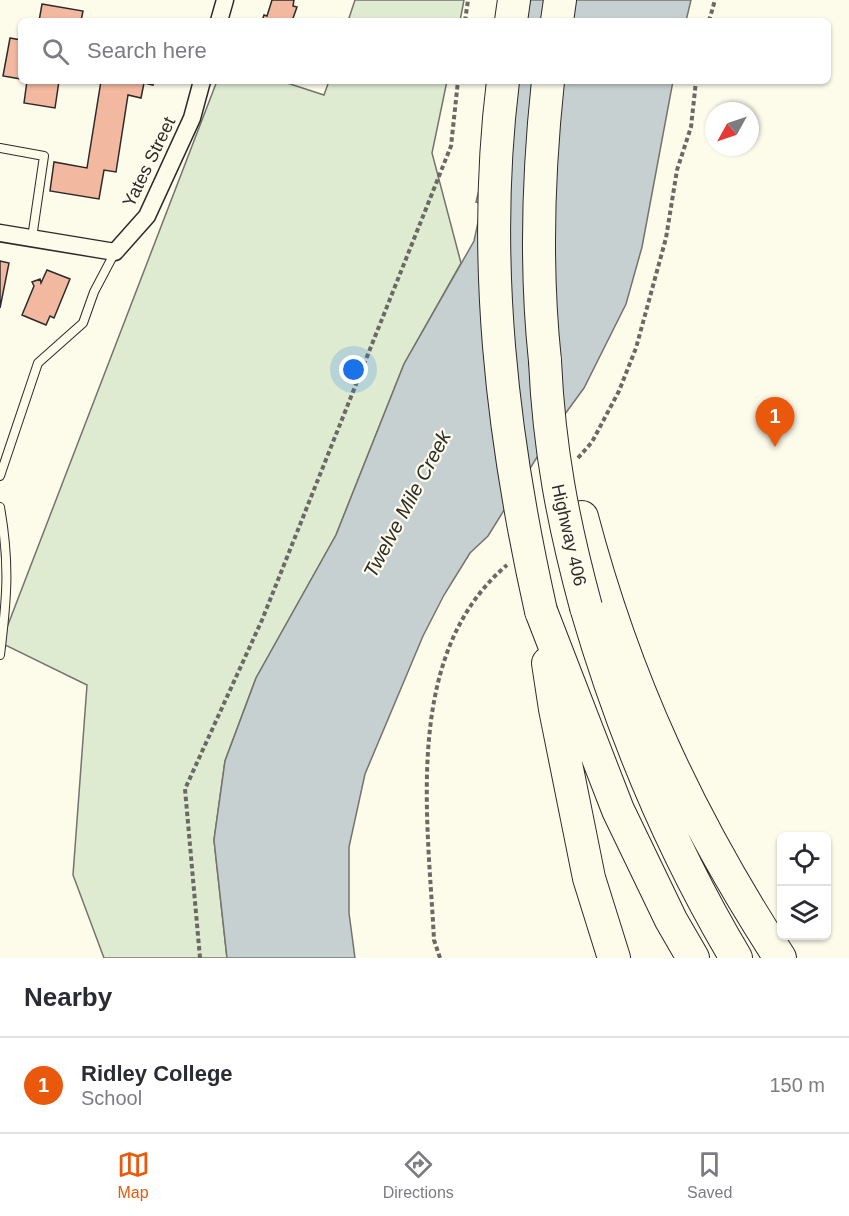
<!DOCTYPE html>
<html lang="en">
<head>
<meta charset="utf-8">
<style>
	:root { --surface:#fff; --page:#f7f7f7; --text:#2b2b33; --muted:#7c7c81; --line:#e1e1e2; --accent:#ea580c }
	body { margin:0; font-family:Helvetica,sans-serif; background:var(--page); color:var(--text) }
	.controls { position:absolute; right:18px; bottom:18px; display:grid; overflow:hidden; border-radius:9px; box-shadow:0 2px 4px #0004 }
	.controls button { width:54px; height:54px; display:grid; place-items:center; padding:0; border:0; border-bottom:2px solid var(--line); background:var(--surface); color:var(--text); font:30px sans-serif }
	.compass { position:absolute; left:705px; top:102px; width:54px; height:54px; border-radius:50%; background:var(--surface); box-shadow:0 2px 4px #0004; rotate:230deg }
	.you { position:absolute; left:354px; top:370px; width:21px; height:21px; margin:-15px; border:4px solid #fff; border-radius:50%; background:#1a73e8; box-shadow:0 0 0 9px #1a73e833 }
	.badge { display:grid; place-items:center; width:39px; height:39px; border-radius:50%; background:var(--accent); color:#fff; font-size:20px; font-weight:700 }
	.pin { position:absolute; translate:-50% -50px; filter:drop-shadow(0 2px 3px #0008) }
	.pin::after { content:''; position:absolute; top:32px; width:21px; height:18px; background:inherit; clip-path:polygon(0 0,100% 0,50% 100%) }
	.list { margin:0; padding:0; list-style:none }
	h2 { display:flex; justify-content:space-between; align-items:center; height:78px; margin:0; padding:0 24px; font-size:26px }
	h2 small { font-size:20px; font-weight:400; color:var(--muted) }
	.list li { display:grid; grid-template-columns:39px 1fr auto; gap:18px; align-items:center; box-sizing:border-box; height:96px; padding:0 24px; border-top:2px solid var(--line) }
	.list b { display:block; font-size:22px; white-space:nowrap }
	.list p { margin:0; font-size:20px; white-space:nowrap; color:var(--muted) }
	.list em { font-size:20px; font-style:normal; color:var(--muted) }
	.icon { flex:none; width:33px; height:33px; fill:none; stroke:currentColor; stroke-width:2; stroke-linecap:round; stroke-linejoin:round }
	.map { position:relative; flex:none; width:849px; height:958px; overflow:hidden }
	.search { position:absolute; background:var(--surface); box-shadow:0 2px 4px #0004; left:18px; right:18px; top:18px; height:66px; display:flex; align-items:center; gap:15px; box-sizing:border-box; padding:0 21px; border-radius:9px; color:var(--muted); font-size:22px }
	.sheet { height:174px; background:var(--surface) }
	nav { display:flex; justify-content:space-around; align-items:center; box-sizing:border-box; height:84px; border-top:2px solid var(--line); background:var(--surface); font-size:16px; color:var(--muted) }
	nav a { display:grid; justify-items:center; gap:3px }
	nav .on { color:var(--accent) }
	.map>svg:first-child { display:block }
	.green { fill:#deebd1; stroke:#74746e; stroke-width:1.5 }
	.water { fill:#c7d0d0; stroke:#74746e; stroke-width:1.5 }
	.building { fill:#f2b8a0; stroke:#2b2b2b; stroke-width:1.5 }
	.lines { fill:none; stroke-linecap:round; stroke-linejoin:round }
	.service-casing { stroke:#2b2b2b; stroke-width:10 }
	.minor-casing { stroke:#2b2b2b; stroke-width:19 }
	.motorway-casing { stroke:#2b2b2b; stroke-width:34 }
	.path { stroke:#6a6964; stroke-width:4; stroke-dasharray:4.5 3; stroke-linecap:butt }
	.service { stroke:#fdfbea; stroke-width:8 }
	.minor { stroke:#fdfbea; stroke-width:16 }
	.motorway { stroke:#fdfbea; stroke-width:32 }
	.motorway-bridge-casing { stroke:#2b2b2b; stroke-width:34; stroke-linecap:butt }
	.motorway-bridge { stroke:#fdfbea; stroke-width:32 }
	.labels { text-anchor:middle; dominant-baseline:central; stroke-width:4.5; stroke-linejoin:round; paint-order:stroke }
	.street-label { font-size:18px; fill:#2b2b2b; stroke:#fdfbea }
	.water-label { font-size:20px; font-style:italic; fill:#2b2b2b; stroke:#fdfbea }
</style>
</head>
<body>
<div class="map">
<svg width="849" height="958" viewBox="0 0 849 958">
	<rect width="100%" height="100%" fill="#fdfbea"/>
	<path class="green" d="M355,0H464L460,21H348Z
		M217,81H281L324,95L329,81H447L432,153L461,263L404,364L336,535L256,678L225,761L214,840L227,958H104L73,875L87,685L1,643Z"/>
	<path class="water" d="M527,0H691L686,21H521Z
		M506,81H673L642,247L626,304L584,388L557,425L488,536L470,553L444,595L423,636L365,774L349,847V913L355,958H227L214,840L225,761L256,678L336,535L404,364L474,241L482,204L476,202Z"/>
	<path class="building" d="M272,0H294L293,6L297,7L292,21H262L264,15L267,16Z
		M42,4L83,11L81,21H39Z
		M10,38L21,40V79L3,76Z
		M27,81H59L55,108L24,103Z
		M101,81H153V85L144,83L141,98L128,95L116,172L104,170L99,199L50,191L54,162L87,168Z
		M0,261L9,263L0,308Z
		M47,270L70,279L54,318L50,316L46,325L22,315L34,286L32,282L40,279L41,283Z"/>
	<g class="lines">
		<defs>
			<path id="service" d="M0,148L44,156L32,238
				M0,476L38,363L83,323L94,292L115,252
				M0,507C10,564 7,598 0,655"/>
			<path id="minor" d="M219,21L225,0
				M0,233L115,252L147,216L192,118L202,81"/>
			<path id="motorway" d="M511,21L514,0
				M557,21L560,0
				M545,361C535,267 538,175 548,81
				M582,517C625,680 688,816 780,958
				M586,607C622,731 670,847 736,958
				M541,611L618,810L671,920L693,958
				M548,663L555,709L589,878L614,958"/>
		</defs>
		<use href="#service" class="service-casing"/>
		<use href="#minor" class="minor-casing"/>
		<use href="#motorway" class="motorway-casing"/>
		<path class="path" d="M465,21L468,0
			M709,21L715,0
			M578,458L592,442L619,391L636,348L666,238L677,170L691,127L696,81
			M200,958L185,789L262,620L451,146L458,81
			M440,958L434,940C428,818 402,654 507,565"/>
		<use href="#service" class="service"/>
		<use href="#minor" class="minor"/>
		<use href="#motorway" class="motorway"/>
		<defs>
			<path id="motorway-bridge" d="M503,81C481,259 502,437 541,611
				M545,361C549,449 563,522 586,607"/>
		</defs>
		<use href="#motorway-bridge" class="motorway-bridge-casing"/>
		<use href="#motorway-bridge" class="motorway-bridge"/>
	</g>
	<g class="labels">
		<g class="street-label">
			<text transform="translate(149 162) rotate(-64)">Yates Street</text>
			<text transform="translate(569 535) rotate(77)">Highway 406</text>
		</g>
		<g class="water-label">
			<text transform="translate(407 504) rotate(-62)">Twelve Mile Creek</text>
		</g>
	</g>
</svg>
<div class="controls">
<button><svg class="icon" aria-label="locate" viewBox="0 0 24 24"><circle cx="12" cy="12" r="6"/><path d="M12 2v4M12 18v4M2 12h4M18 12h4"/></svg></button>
<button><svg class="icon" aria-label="layers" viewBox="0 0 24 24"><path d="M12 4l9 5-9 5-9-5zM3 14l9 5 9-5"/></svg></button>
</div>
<svg class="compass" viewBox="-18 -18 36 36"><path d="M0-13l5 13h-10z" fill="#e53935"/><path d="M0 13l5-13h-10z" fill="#7c7c81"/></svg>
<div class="you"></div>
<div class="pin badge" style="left:775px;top:447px">1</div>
<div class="search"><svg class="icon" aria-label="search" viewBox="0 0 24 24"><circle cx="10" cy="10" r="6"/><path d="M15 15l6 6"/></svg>Search here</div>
</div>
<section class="sheet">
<h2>Nearby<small></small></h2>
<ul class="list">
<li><span class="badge">1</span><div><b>Ridley College</b><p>School</p></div><em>150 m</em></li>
</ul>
</section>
<nav>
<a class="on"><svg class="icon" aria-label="map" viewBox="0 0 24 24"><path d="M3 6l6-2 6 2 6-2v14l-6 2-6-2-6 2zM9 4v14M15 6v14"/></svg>Map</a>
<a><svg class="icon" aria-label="directions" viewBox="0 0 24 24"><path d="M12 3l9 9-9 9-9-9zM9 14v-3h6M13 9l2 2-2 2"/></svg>Directions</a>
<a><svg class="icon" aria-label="saved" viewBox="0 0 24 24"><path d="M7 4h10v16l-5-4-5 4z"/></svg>Saved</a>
</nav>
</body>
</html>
